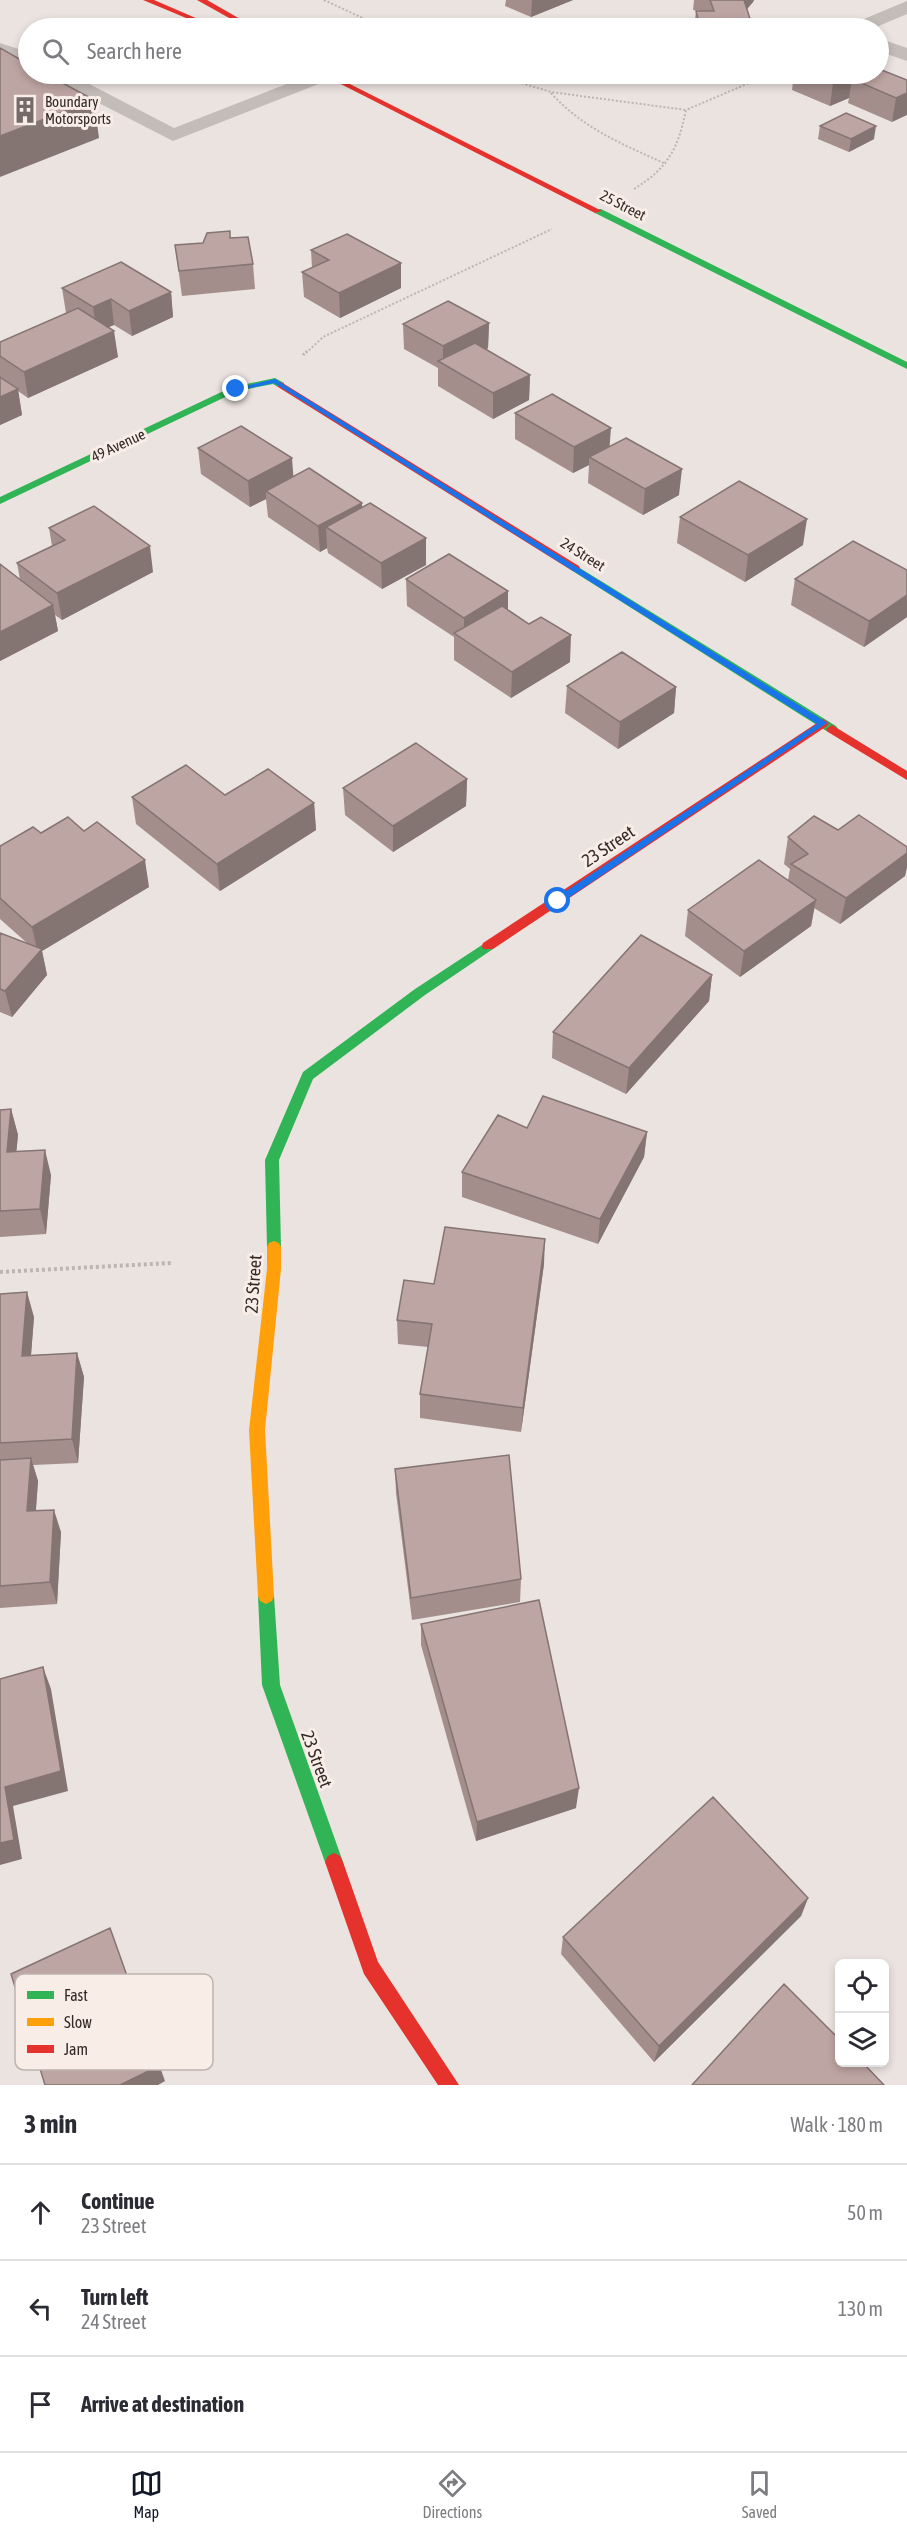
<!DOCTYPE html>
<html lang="en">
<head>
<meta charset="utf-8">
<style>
	:root { --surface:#fff; --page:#f7f7f7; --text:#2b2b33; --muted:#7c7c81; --line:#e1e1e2; --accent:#111827 }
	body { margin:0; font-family:"Asap Condensed",sans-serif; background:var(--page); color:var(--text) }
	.controls { position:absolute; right:18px; bottom:18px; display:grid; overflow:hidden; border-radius:9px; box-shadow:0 3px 9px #0003 }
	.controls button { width:54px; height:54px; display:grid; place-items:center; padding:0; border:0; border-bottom:2px solid var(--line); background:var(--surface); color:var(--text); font:30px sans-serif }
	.stop { position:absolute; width:18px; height:18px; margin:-14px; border:4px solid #1a73e8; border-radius:50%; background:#fff }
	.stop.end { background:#1a73e8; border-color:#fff; box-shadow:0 2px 6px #0008 }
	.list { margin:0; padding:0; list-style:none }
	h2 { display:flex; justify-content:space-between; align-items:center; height:78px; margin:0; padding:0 24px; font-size:26px }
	h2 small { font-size:20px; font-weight:400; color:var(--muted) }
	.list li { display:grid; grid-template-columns:39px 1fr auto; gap:18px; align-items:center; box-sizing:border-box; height:96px; padding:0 24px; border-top:2px solid var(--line) }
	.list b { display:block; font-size:22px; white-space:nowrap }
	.list p { margin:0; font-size:20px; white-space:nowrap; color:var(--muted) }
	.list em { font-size:20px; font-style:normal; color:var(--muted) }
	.icon { flex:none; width:33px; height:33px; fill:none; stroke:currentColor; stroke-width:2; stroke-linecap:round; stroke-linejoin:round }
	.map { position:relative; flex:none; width:907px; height:2085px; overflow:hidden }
	.search { position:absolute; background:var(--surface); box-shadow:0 3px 9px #0003; left:18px; right:18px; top:18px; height:66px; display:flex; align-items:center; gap:15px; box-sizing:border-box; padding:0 21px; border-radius:33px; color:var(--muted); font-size:22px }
	.sheet { height:366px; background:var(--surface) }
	nav { display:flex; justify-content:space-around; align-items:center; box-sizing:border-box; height:84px; border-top:2px solid var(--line); background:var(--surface); font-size:16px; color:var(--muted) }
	nav a { display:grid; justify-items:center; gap:3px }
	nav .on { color:var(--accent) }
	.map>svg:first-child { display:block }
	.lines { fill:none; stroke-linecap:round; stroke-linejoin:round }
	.path-far2 { stroke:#bdb5b2; stroke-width:2; stroke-dasharray:2 2; stroke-linecap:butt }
	.path-far1 { stroke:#bdb5b2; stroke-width:3; stroke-dasharray:2 2; stroke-linecap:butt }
	.path { stroke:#bdb5b2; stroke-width:4; stroke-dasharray:3 3; stroke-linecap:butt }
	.lane { fill:#c4bcb9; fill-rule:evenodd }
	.street { fill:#c4bcb9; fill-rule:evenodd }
	.fast { fill:#30b455; fill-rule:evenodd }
	.slow { fill:#ff9f0a; fill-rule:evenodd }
	.jam { fill:#e5322d; fill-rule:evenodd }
	.wall { fill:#a38e8c }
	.shaded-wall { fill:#847472 }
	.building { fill:#bda5a3; stroke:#847472; stroke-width:1.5 }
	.route { fill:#1a73e8 }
	.labels { text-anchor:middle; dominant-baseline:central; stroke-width:6; stroke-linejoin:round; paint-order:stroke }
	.far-poi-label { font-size:15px; fill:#352928; stroke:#f8ede7; text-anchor:start }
	.far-street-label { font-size:15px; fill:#352928; stroke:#f8ede7 }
	.street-label { font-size:18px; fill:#352928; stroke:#f8ede7 }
	.key { fill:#f8ede7; stroke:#beb2ae; stroke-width:1.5 }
	.key-label { font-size:16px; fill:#352928 }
</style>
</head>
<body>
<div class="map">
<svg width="907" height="2085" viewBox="0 0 907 2085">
	<rect width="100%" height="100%" fill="#ebe3e0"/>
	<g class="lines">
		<path class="path-far2" d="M324,0L384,28
			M491,74L551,92L686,110
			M551,93C582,128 624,145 666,164
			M634,189C668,168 678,149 686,110L770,74
			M306,353L323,337L552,229"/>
		<path class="path-far1" d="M303,355L307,351"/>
		<path class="path" d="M0,1272L171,1263"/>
		<path class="lane" d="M0,43L28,52V63L0,54Z
			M48,74H70L174,128L312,74H336L334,78L173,141L50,78Z"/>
		<path class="street" d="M907,1V14L874,28H850L852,24Z
			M878,38L907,48V61L878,51Z"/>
		<path class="fast" d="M595,209H601L907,362V369L595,213Z
			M275,378L284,383V387H278L273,384L238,391L0,504V497L232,387Z
			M575,565L836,726L838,729L836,732H828L571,570L570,568Z
			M488,941L493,943L494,946L493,949L425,995L313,1079L279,1160L281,1247L279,1251L274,1253L269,1251L267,1247L265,1160L303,1072L415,989Z
			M266,1588L272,1591L274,1596L280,1685L343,1862L340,1868L334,1871L328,1868L325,1862L262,1685L258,1596L260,1591Z"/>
		<path class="slow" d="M274,1241L279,1243L281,1247V1269L265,1430L274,1596L272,1601L266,1604L260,1601L258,1596L249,1430L267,1269V1247L269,1243Z"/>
		<path class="jam" d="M143,0H154L219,28H210Z
			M197,0H207L256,28H247Z
			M321,74H330L602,211L595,213Z
			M281,382L579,566L580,568L575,571L571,570L278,387V383Z
			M823,719L829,723L827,726L493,949H483L482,946L483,943Z
			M832,725L907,771V780L828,732L826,729Z
			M334,1853L340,1856L343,1862L378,1962L459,2085H438L364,1974L325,1862L328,1856Z"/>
	</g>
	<path class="wall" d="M506,0H573L531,17L505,6Z
		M694,0H754L753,2L747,9L752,25L751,28H694L696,11H702L693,10Z
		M679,74H725L702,84Z
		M794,74H856L855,78L907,80L892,122L848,103L849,98L830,106L792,90Z
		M820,126L874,139L849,152L818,139Z
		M230,238L253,264L255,289L182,296L175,245L203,243Z
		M311,250L401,288L340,318L304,297L302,272L312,268Z
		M62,288L171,292L173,317L132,336L114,325L108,327L118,357L28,398L18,391L22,415L0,425V342L66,313Z
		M489,323L488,348L486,350L530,375L529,400L493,419L438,386V368L404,349L403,324Z
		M515,413L609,446L679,495L643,515L588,483L589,465L573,473L515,439Z
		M198,448L293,477L362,507L426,538V565L382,589L328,553L327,548L320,552L268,517L266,499L250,507L201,474Z
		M680,517L803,545L745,582L677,543Z
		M49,528L153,572L62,620L55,615L58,631L0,661V564L20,580L17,563L52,546Z
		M907,570V617L864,647L791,605L795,579Z
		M406,579L508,591V610L570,662L511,698L454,660V637L407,606Z
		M567,686L676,687L674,713L618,749L565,713Z
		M467,779L466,806L393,852L345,815L343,788Z
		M225,795L314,803L316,830L220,891L136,824L132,797Z
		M838,830L907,847V867L905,876L840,924L814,908L811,926L740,977L685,936L688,910L788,880L790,869L784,864L788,837Z
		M41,833L149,887L42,951L47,975L12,1017L0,1012V933L27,943L0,919V846Z
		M712,975L709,1001L626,1094L552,1058L553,1032Z
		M11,1109L18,1135L16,1151L51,1175L46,1234L0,1237V1110Z
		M527,1128L647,1132L644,1157L598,1244L462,1197V1172Z
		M544,1264L521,1432L420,1418V1394L428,1347L398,1344L397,1320L434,1284Z
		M0,1294L34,1317L31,1355L77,1353L84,1377L78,1463L33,1465L38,1481L36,1510L61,1532L57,1604L0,1608Z
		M395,1469L521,1579L520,1602L412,1620L396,1493Z
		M421,1624L576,1808L476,1841L421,1645Z
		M808,1898L801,1916L654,2062L561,1954L563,1937Z"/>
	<path class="shaded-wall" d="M532,0H573L531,17Z
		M742,0H754L753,2L740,17Z
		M703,74H725L702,84Z
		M854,74H856L855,81L852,79L849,98L830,106L833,83Z
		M907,93V115L892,122L896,98Z
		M94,100L99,138L0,177V136Z
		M876,126L874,139L849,152L851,139Z
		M401,263V288L340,318L339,293Z
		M171,292L173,317L132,336L129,311Z
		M111,299L114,325L97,332L93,307Z
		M489,323L488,348L450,368L443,364V346Z
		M114,331L118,357L28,398L24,372Z
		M530,375L529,400L493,419V393Z
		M18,389L22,415L0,425V397Z
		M611,428L609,454L589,457V465L573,473L574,447Z
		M292,458L294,484L266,491V499L250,507L248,481Z
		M682,469L679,495L643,515L645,489Z
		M362,503L363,529L326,527L327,548L320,552L318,526Z
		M807,519L803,545L745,582L748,555Z
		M426,538V565L382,589L381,563Z
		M150,546L153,572L62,620L57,593Z
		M508,591V618L464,640V618Z
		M907,595V617L864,647L869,621Z
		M53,605L58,631L0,661V632Z
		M571,635L570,662L511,698L512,672Z
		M676,687L674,713L618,749L620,722Z
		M467,779L466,806L393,852V826Z
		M314,803L316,830L220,891L217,864Z
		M907,853V867L905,876L840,924L846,898Z
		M145,860L149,887L42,951L47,975L12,1017L5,991L38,953L32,927Z
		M816,900L811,926L740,977L744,951Z
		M712,975L709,1001L626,1094L629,1068Z
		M11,1109L18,1135L14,1177L7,1152Z
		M647,1132L644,1157L598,1244L600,1219Z
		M45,1150L51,1175L46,1234L40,1209Z
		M545,1239L544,1264L521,1432L523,1408Z
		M27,1292L34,1317L29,1380L22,1356Z
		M77,1353L84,1377L78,1463L72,1439Z
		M31,1458L38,1481L34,1533L27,1511Z
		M54,1510L61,1532L57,1604L50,1582Z
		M43,1667L51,1689L68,1791L13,1806L22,1859L0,1865V1843L5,1787Z
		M579,1788L576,1808L476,1841L477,1822Z
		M808,1898L801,1916L654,2062L659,2046Z
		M110,1928L165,2081L158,2085H120Z"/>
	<path class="building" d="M710,0H744L752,25L700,27L696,11H714Z
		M0,48L28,64V74H46L94,100L0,136Z
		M879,69L907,80V93L896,98L852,79L864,74H879Z
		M813,74H854L833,83Z
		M846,113L876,126L851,139L820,126Z
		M230,231V238L248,237L253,264L179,271L175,245L203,243L207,233Z
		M347,234L401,263L339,293L302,272L329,260L311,250Z
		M121,262L171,292L129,311L111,299L93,307L62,288Z
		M448,301L489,323L443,346L403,324Z
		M78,308L114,331L24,372L0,356V342Z
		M475,343L530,375L493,393L438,361Z
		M0,377L18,389L0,397Z
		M552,394L611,428L574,447L515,413Z
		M241,426L292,458L248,481L198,448Z
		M626,438L682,469L645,489L589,457Z
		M309,468L362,503L318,526L266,491Z
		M739,481L807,519L748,555L680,517Z
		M370,503L426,538L381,563L326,527Z
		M94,506L150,546L57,593L17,563L65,540L49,528Z
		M853,541L907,570V595L869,621L795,579Z
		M449,554L508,591L464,618L406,579Z
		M0,564L53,605L0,632Z
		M502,606L529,624L541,617L571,635L512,672L454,633Z
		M622,652L676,687L620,722L567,686Z
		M416,743L467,779L393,826L343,788Z
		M186,765L225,795L268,769L314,803L217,864L132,797Z
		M859,815L907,847V853L846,898L791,864L808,854L788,837L814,816L838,830Z
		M68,817L84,831L97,822L145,860L32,927L0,898V846L33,827L41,833Z
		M759,860L816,900L744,951L688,910Z
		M0,933L42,949L5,991L0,989Z
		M641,935L712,975L629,1068L553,1032Z
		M543,1096L647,1132L600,1219L462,1172L498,1115L527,1128Z
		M11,1109L7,1152L45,1150L40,1209L0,1211V1110Z
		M445,1227L545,1239L523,1408L420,1394L432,1324L397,1320L404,1280L434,1284Z
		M27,1292L22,1356L77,1353L72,1439L0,1443V1294Z
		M509,1455L521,1579L411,1598L395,1469Z
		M31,1458L27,1511L54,1510L50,1582L0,1586V1460Z
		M539,1600L579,1788L477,1822L421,1624Z
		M43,1667L61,1771L5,1787L14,1840L0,1843V1679Z
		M713,1797L808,1898L659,2046L563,1937Z
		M110,1928L159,2066L120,2085H45L11,1974Z
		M784,1984L840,2040V2062H862L884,2085H692Z"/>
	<path class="route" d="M275,379L826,722L827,723L561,903H554V899L817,724L274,383L236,391L232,389Z"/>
	<defs>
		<symbol id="building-bare" viewBox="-9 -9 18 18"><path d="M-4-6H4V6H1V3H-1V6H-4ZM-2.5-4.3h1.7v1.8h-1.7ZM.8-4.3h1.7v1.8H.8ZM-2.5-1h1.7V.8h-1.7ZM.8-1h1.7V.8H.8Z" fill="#756a68" stroke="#f8ede7" stroke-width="2.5" paint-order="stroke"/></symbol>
	</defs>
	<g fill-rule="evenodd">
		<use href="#building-bare" x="6" y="91" width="38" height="38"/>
	</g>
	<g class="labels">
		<g class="far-poi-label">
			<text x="45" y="101">Boundary<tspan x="45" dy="17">Motorsports</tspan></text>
		</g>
		<g class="far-street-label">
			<text transform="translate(623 205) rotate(27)">25 Street</text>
			<text transform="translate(118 445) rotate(-25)">49 Avenue</text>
			<text transform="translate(583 554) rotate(32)">24 Street</text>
		</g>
		<g class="street-label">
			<text transform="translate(608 846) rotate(-34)">23 Street</text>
			<text transform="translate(253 1284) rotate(-86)">23 Street</text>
			<text transform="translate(317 1759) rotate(70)">23 Street</text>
		</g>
	</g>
	<rect x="15" y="1974" width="198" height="96" rx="9" class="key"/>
	<rect x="27" y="1991" width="27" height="8" fill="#30b455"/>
	<rect x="27" y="2018" width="27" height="8" fill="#ff9f0a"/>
	<rect x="27" y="2045" width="27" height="8" fill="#e5322d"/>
	<g class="key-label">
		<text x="64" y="2001">Fast</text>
		<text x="64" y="2028">Slow</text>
		<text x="64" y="2055">Jam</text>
	</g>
</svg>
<div class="controls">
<button><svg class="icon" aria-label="locate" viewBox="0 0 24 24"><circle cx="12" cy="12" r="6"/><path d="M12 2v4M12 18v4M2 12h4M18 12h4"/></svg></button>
<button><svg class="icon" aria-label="layers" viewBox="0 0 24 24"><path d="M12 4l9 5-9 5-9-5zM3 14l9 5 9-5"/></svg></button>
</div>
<div class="stop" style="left:558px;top:901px"></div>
<div class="stop end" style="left:236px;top:389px"></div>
<div class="search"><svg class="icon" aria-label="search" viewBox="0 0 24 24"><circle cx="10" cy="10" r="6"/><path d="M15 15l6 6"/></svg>Search here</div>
</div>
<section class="sheet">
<h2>3 min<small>Walk · 180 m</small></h2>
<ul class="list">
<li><svg class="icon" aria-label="ahead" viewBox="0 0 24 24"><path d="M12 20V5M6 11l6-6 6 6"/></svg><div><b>Continue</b><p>23 Street</p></div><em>50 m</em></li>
<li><svg class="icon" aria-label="left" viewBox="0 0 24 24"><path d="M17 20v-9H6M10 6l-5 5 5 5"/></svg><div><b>Turn left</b><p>24 Street</p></div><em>130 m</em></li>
<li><svg class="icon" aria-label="arrive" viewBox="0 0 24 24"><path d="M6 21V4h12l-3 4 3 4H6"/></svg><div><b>Arrive at destination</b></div></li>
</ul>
</section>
<nav>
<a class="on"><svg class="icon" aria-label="map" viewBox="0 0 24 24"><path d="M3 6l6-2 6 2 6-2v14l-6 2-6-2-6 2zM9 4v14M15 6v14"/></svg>Map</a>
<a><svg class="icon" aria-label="directions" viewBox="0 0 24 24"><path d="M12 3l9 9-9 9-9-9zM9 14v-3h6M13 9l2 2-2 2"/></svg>Directions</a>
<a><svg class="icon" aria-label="saved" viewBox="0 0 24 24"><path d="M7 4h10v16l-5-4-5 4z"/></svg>Saved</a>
</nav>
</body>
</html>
